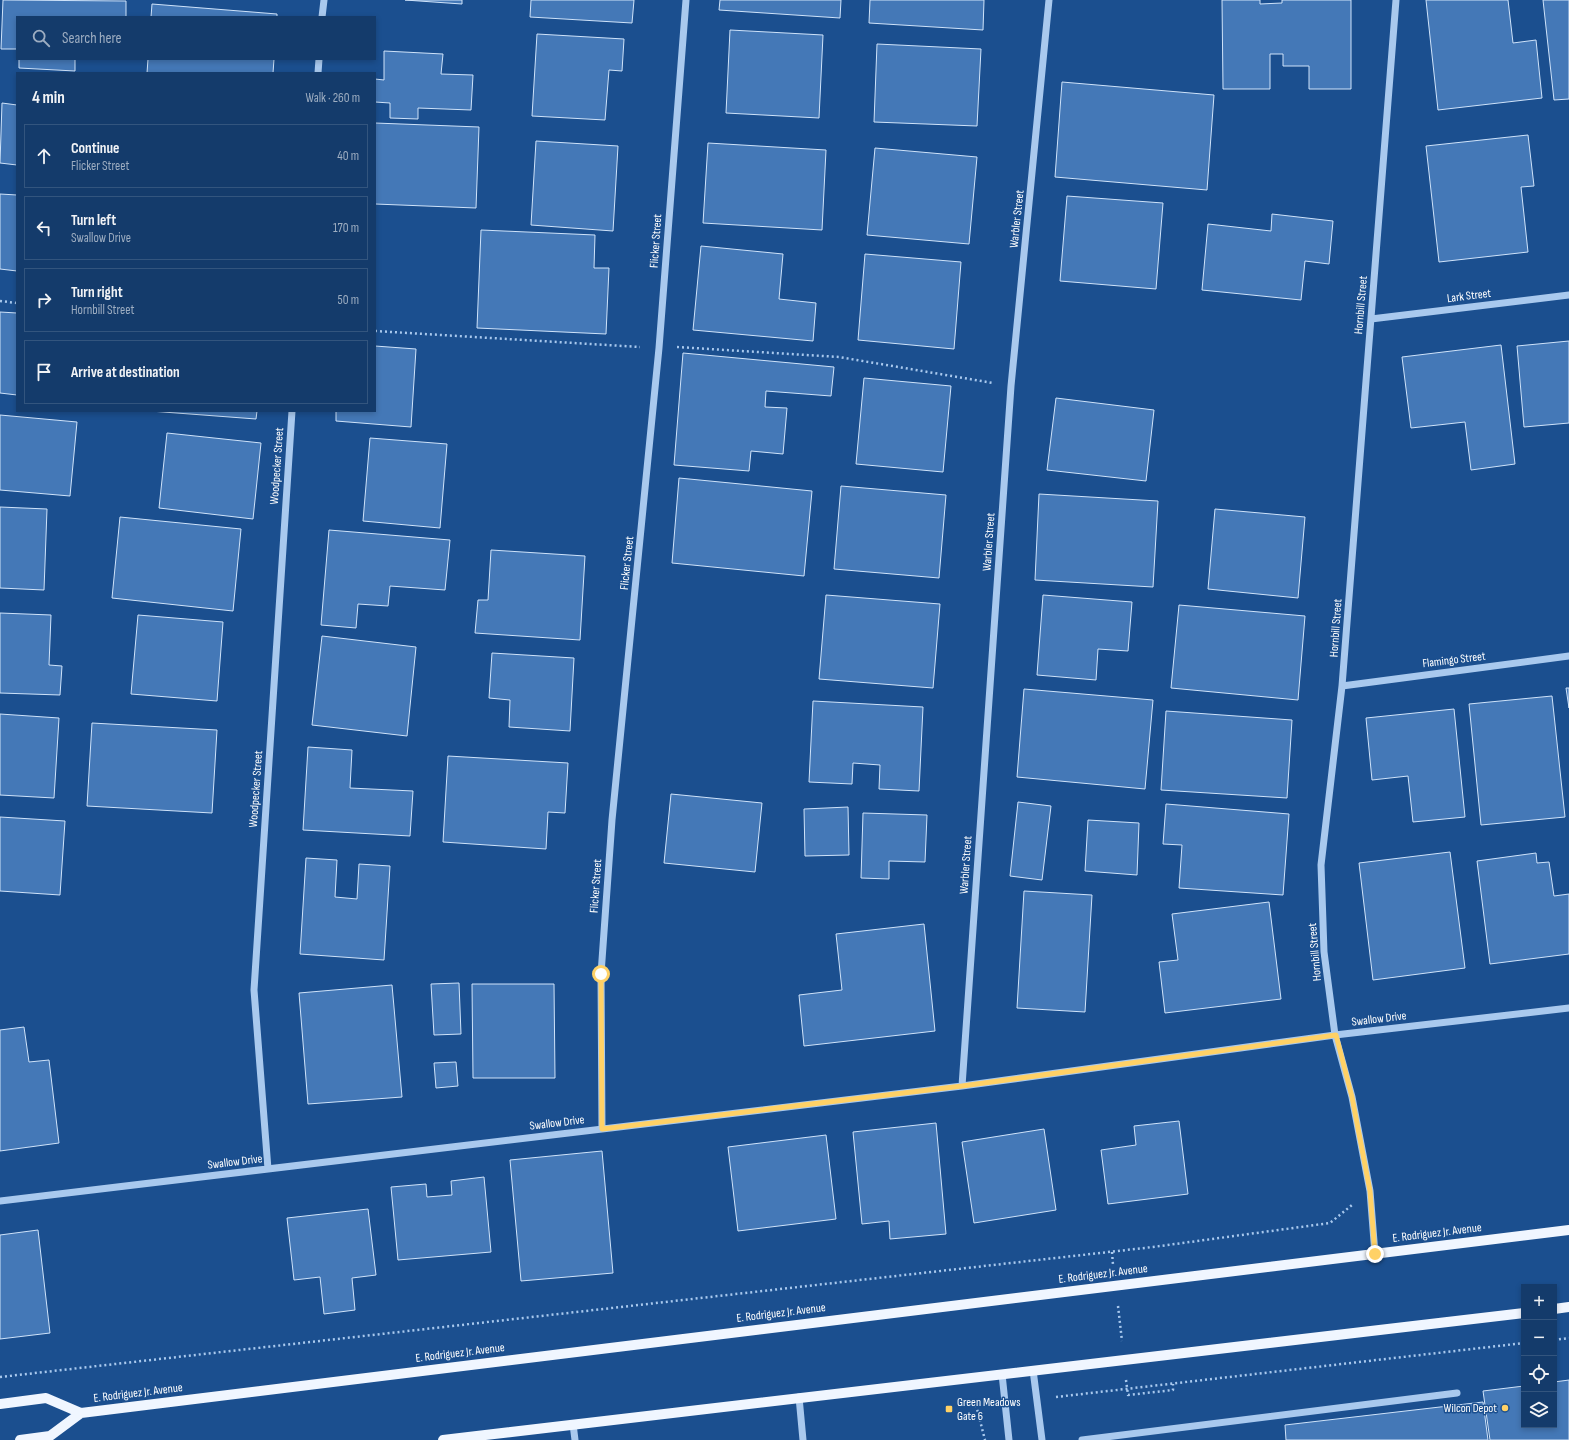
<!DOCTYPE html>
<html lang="en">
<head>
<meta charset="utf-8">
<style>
	:root { --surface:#143b6b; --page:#1d4271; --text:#f1f3f6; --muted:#9dadc1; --line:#33557e }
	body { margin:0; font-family:"Sofia Sans Condensed",sans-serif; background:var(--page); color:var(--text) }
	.controls { position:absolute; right:12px; bottom:12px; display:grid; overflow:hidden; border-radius:0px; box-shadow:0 2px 6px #0003 }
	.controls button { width:36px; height:36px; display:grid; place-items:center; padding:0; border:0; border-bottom:1px solid var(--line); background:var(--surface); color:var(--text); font:20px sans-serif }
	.stop { position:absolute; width:12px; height:12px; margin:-9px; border:3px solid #ffd166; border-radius:50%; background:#fff }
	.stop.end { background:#ffd166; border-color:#fff; box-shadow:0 1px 4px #0008 }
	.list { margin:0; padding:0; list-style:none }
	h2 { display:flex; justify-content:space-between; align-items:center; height:52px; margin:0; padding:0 16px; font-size:17px }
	h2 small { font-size:13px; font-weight:400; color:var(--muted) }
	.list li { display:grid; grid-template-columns:26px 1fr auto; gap:12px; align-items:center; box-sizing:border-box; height:64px; margin:0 8px 8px; padding:0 8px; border:1px solid var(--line); border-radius:0px }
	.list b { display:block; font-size:15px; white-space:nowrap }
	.list p { margin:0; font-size:13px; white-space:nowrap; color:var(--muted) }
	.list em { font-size:13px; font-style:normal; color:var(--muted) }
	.icon { flex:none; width:22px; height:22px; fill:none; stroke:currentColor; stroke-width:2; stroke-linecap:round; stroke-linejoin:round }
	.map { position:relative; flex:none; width:1569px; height:1440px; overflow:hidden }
	.search { position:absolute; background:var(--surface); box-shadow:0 2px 6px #0003; left:16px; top:16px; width:360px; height:44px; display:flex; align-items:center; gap:10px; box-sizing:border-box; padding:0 14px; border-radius:0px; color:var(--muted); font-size:15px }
	.panel { position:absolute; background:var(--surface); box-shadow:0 2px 6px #0003; left:16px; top:72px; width:360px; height:340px; border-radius:0px }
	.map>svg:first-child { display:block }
	.building { fill:#4478b7; stroke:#cfe3fa }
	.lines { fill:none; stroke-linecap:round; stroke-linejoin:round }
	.path { stroke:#a9c9ee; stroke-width:2.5; stroke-dasharray:2 3; stroke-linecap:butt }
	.minor { stroke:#a9c9ee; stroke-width:7 }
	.major { stroke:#f0f6ff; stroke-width:10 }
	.route { stroke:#ffd166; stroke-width:5 }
	.poi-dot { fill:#ffd166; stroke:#1b4f8f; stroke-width:1.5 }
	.labels { text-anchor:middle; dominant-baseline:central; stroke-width:3; stroke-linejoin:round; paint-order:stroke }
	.street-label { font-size:12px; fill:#fff; stroke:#1b4f8f }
	.poi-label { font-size:12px; fill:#fff; stroke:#1b4f8f; text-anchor:start }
</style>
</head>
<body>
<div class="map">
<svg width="1569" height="1440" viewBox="0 0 1569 1440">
	<rect width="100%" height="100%" fill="#1b4f8f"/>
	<path class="building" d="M3,0L126,1V17H17V49H1Z
		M405,0H462V4Z
		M531,0H634L632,23L530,17Z
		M720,0H841L840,18L719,10Z
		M870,0H984L983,30L869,23Z
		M1222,0H1260V4L1282,3V0H1351V89H1309V66H1283V54H1270V89H1223Z
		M1426,0H1508L1513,43L1536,40L1542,98L1438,110Z
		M1543,0H1569V99L1554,100Z
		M152,4L277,14V17H151Z
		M730,30L823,35L819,118L726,113Z
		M537,34L624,39L622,71L609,70L605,120L532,116Z
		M877,44L981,49L977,126L874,122Z
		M384,51L443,54L441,74L473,75L471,110L418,108V119L390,118V103L375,102V79L384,80Z
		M19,59H75V71L19,68Z
		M148,59H274L273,73H147Z
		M1062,82L1214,95L1207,190L1055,177Z
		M2,103L17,105V165L0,163Z
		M375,123L479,127L476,208L375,204Z
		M1528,135L1534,186L1521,187L1528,252L1439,262L1426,146Z
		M536,141L618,146L613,231L531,225Z
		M708,143L826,150L822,230L703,223Z
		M875,148L977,157L969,244L867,235Z
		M0,194L17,195V271L0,269Z
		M1067,196L1163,203L1156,289L1060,281Z
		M1272,214L1333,221L1329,264L1305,261L1301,300L1202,290L1208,224L1271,231Z
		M481,230L595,235L594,268H609L606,334L477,328Z
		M701,246L783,254L779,299L816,303L813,341L693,330Z
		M865,254L961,262L954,349L858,340Z
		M0,312L17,313V395L0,393Z
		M1569,341V423L1524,427L1517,346Z
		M1501,345L1515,464L1471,470L1465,422L1411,428L1402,357Z
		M375,346L416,349L411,427L336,421V411H375Z
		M683,353L834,367L831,396L766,391L765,407L787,408L783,454L751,451L749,471L674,465Z
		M864,378L951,386L943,472L856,464Z
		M1056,398L1154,410L1146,481L1047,470Z
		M150,411H257L256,419Z
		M0,415L77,422L70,496L0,490Z
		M167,433L261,443L253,519L159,508Z
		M370,438L447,444L440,528L363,521Z
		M679,478L812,491L804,576L672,563Z
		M841,486L946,495L939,578L834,569Z
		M1039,494L1158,501L1153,587L1035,580Z
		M0,507L47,509L44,590L0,588Z
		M1215,509L1305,517L1298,598L1208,589Z
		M120,517L241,529L233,611L112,598Z
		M329,530L450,540L445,590L390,586L388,606L358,604L356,628L321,625Z
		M491,550L585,556L580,640L475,633L478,600H488Z
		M826,595L940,604L933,688L819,679Z
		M1043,595L1132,602L1128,651L1098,649L1096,680L1037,675Z
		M1179,605L1305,616L1298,700L1171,688Z
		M0,613L51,615L49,665L62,666L60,695L0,693Z
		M138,615L223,622L217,701L131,694Z
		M322,636L416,647L407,736L312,725Z
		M492,653L574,658L570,731L509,727L510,700L489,698Z
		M1566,688H1569V708Z
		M1024,689L1153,700L1145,789L1017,777Z
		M1552,696L1565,817L1481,825L1469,704Z
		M813,701L923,707L919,791L879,789L880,765L853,763L852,784L809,782Z
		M1454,709L1465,817L1413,822L1408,776L1372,780L1366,718Z
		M1166,711L1292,720L1287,798L1161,790Z
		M0,714L59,718L54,798L0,795Z
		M92,723L217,730L212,813L87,806Z
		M308,747L352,750L350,788L413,791L410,836L303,830Z
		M448,756L568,763L565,813L548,812L546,849L443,842Z
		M671,794L762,803L755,872L664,863Z
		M1018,802L1051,806L1042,880L1010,876Z
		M1166,804L1289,814L1283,895L1179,888L1182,845L1163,844Z
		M848,807L849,855L805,856L804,809Z
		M863,813L927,815L925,862L889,861V879L861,878Z
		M0,817L65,821L60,895L0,891Z
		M1088,820L1139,823L1137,875L1085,871Z
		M1450,852L1465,968L1373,980L1359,863Z
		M1536,853L1537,863L1549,862L1554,896L1569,894V954L1490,964L1477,861Z
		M306,858L337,860L335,897L357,899L359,864L390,866L384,960L300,954Z
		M1024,891L1092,895L1085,1012L1017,1008Z
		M1269,902L1281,999L1165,1013L1159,962L1178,960L1172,914Z
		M924,924L935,1031L804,1046L799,995L842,990L836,934Z
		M459,983L461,1034L434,1035L431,984Z
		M472,984H554L555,1078H473Z
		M392,985L402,1097L308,1104L299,993Z
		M24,1027L29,1062L49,1060L59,1143L0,1151V1030Z
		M456,1062L458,1086L436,1088L434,1063Z
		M1179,1121L1188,1194L1108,1204L1101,1150L1136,1145L1134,1126Z
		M936,1123L946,1234L890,1239L889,1221L862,1224L853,1132Z
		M1044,1129L1056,1210L974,1223L962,1142Z
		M826,1135L836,1219L738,1231L728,1147Z
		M602,1151L613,1273L521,1281L510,1160Z
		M484,1177L491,1252L398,1260L391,1187L426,1184L427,1197L452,1195L451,1181Z
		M368,1209L376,1275L352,1278L355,1310L324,1314L320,1277L294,1280L287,1218Z
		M38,1230L50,1333L0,1339V1235Z
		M1569,1380V1440H1490L1483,1391L1524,1386V1425H1554V1382Z
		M1483,1402L1488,1440H1286L1285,1425Z"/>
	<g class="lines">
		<path class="path" d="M0,301L17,303
			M375,331L640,347
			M677,347L839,357L993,383
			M1112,1252L1113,1265
			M1118,1306L1122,1341
			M1554,1340L1569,1338
			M0,1377L1153,1247L1330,1223L1352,1205
			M1126,1380L1128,1395L1173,1390V1384
			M1056,1397L1524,1343
			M976,1405L985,1440"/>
		<path class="minor" d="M322,17L324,0
			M318,73L319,59
			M1371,319L1569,295
			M1342,686L1569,656
			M962,1086L1011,386L1049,0
			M602,1129L601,974L612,820L659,348L686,0
			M268,1169L254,990L292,411
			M0,1201L962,1086L1335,1035L1569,1008
			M1375,1254L1370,1191L1352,1097L1335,1035L1324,952L1321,865L1342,686L1396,0
			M1033,1370L1042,1440
			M1002,1374L1009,1440
			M799,1397L803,1440
			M573,1424L575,1440
			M1082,1440L1457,1393"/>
		<path class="major" d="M1554,1309L1569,1307
			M0,1404L46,1398L81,1413L1569,1230
			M20,1440L50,1436L81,1413
			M443,1440L1524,1313"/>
	</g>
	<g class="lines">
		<path class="route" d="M601,974L602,1129L962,1086L1336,1035L1352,1097L1370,1191L1375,1254"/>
	</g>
	<g class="poi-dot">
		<circle cx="1505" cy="1408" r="4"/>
		<rect x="945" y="1405" width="8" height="8" rx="2"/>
	</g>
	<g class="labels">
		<g class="street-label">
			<text transform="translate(1017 219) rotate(-84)">Warbler Street</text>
			<text transform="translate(656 241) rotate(-86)">Flicker Street</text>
			<text transform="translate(1469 296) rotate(-7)">Lark Street</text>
			<text transform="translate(1361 305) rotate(-85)">Hornbill Street</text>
			<text transform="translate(277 466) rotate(-86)">Woodpecker Street</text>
			<text transform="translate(989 542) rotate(-86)">Warbler Street</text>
			<text transform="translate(627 563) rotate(-84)">Flicker Street</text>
			<text transform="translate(1336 628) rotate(-86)">Hornbill Street</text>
			<text transform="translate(1454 660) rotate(-7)">Flamingo Street</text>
			<text transform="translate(256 789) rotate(-86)">Woodpecker Street</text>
			<text transform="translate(966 865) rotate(-86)">Warbler Street</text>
			<text transform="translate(596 886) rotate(-86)">Flicker Street</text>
			<text transform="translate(1315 952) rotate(-95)">Hornbill Street</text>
			<text transform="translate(1379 1019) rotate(-7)">Swallow Drive</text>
			<text transform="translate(557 1123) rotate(-7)">Swallow Drive</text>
			<text transform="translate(235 1162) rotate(-7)">Swallow Drive</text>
			<text transform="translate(1437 1233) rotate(-7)">E. Rodriguez Jr. Avenue</text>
			<text transform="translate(1103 1274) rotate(-7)">E. Rodriguez Jr. Avenue</text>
			<text transform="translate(781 1313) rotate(-7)">E. Rodriguez Jr. Avenue</text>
			<text transform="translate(460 1353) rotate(-7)">E. Rodriguez Jr. Avenue</text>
			<text transform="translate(138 1393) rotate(-7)">E. Rodriguez Jr. Avenue</text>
		</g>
		<g class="poi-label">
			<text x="957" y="1402">Green Meadows<tspan x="957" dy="14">Gate 6</tspan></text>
			<text x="1497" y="1408" text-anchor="end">Wilcon Depot</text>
		</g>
	</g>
</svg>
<div class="controls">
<button>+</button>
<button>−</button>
<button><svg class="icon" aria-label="locate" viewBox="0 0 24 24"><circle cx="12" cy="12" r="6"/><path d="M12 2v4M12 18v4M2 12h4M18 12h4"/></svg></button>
<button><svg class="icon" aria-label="layers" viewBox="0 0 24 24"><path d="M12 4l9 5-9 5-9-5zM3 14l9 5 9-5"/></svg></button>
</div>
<div class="stop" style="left:601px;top:974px"></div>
<div class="stop end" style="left:1375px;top:1254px"></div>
<div class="search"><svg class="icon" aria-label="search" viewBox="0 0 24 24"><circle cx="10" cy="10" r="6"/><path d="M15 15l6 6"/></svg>Search here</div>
<section class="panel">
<h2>4 min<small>Walk · 260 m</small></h2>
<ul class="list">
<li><svg class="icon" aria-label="ahead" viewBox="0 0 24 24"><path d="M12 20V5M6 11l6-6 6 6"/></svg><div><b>Continue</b><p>Flicker Street</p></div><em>40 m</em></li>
<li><svg class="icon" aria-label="left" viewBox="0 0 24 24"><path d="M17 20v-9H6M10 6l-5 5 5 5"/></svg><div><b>Turn left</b><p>Swallow Drive</p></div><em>170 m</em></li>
<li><svg class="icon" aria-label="right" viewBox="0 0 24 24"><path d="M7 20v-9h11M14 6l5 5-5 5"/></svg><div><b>Turn right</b><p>Hornbill Street</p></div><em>50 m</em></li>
<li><svg class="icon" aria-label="arrive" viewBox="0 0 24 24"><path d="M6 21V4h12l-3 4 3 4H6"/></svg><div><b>Arrive at destination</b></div></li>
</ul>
</section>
</div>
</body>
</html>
